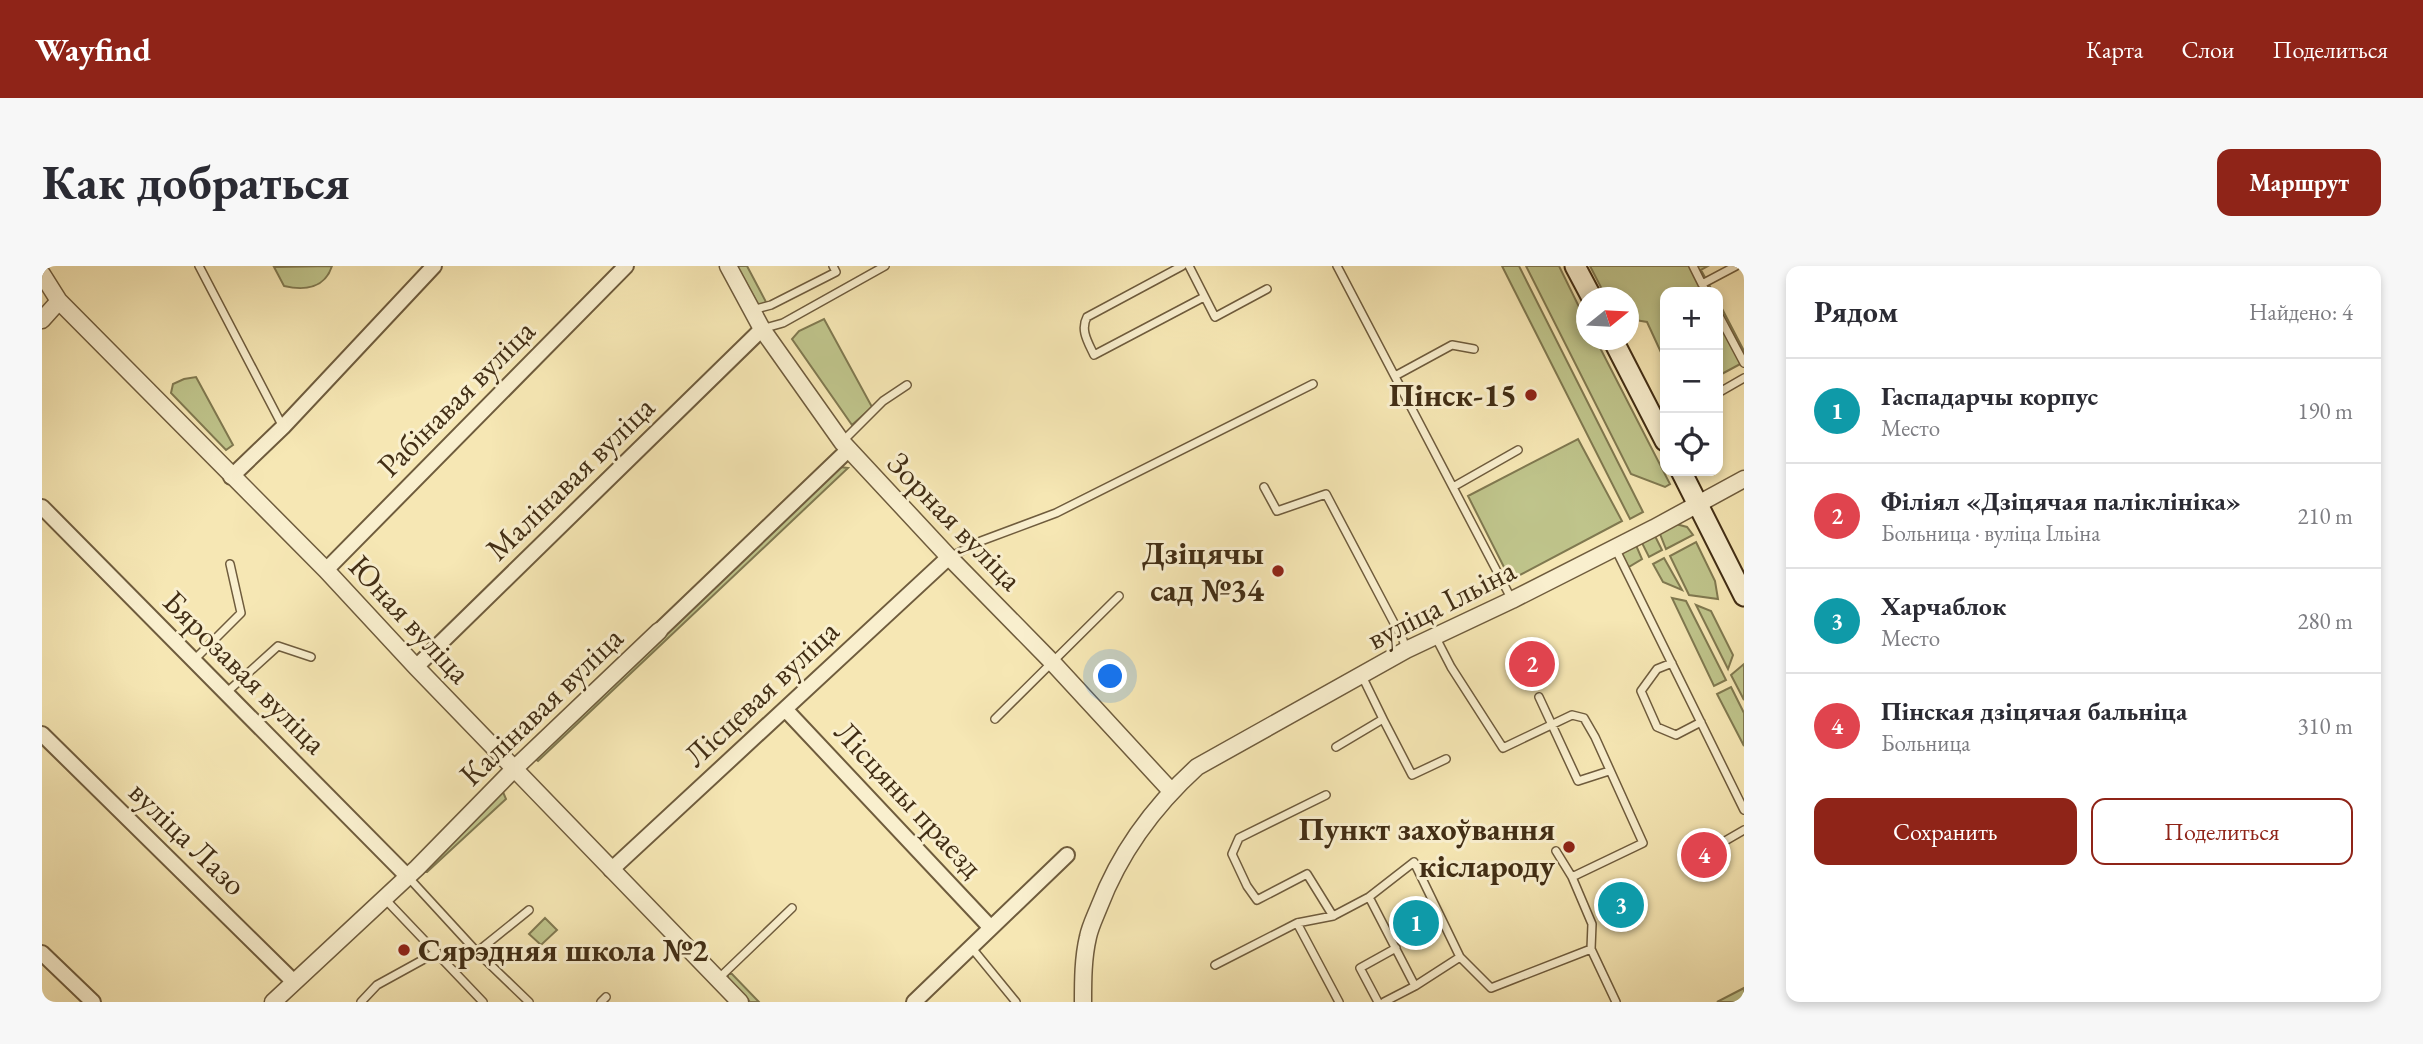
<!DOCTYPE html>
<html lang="ru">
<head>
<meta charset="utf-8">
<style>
	:root { --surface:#fff; --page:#f7f7f7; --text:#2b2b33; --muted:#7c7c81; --line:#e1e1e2; --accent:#8f2418 }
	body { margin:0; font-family:"EB Garamond",serif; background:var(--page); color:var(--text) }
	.controls { position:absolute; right:21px; top:21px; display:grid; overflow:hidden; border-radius:14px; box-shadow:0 4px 10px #0003 }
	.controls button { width:63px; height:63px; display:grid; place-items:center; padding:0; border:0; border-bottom:2px solid var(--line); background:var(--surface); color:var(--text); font:35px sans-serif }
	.compass { position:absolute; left:1534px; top:21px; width:63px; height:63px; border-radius:50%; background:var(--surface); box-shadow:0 4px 10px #0003; rotate:72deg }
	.you { position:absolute; left:1069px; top:411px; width:24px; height:24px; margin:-18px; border:5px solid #fff; border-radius:50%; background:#1a73e8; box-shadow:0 0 0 10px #1a73e833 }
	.badge { display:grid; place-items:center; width:46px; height:46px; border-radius:50%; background:var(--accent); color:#fff; font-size:23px; font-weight:700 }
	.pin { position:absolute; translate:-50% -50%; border:4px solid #fff; box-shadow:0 2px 7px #0006 }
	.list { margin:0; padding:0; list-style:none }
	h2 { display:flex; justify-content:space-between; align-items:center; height:91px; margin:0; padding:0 28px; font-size:30px }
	h2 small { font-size:23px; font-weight:400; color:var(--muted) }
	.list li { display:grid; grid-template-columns:46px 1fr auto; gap:21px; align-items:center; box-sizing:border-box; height:105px; padding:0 28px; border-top:2px solid var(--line) }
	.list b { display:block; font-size:26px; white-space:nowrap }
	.list p { margin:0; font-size:23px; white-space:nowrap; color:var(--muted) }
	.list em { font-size:23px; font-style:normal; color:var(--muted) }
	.actions { display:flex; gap:14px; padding:21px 28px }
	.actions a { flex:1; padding:16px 0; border:2px solid var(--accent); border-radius:14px; text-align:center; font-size:24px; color:var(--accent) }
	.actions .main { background:var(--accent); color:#fff }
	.icon { flex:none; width:38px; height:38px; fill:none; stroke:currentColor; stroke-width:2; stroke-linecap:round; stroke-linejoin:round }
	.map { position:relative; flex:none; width:1702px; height:736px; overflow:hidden; border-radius:14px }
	header { display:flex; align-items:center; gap:42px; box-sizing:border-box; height:98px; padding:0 35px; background:var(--accent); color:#fff }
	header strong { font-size:33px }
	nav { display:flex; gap:38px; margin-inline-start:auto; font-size:24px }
	.intro { display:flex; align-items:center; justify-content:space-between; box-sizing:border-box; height:168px; padding:0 42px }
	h1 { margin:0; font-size:49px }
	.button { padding:18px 32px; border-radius:14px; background:var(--accent); color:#fff; font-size:24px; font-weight:700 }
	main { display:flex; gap:42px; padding:0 42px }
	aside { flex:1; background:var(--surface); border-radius:14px; box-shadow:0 4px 10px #0003 }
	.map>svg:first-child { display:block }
	.green { fill:#bfc48b; stroke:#807950; stroke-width:2 }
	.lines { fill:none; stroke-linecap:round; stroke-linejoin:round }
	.service-casing { stroke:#6f5c3d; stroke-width:10 }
	.minor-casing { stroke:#6f5c3d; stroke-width:18 }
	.tertiary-casing { stroke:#6f5c3d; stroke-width:19 }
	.secondary-casing { stroke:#422e15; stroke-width:23 }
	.service { stroke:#f9efce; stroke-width:7 }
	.minor { stroke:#f9efce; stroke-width:14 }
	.tertiary { stroke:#f9efce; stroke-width:16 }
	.secondary { stroke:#f9efce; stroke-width:19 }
	.poi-dot { fill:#8f2418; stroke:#f9efce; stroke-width:2.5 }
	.labels { text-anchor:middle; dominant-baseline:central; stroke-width:6; stroke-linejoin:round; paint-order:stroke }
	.poi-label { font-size:32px; font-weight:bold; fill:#422e15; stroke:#f9efce; text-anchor:end }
	.street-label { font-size:32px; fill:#422e15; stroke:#f9efce }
</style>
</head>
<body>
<header>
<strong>Wayfind</strong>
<nav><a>Карта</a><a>Слои</a><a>Поделиться</a></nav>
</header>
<div class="intro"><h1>Как добраться</h1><a class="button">Маршрут</a></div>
<main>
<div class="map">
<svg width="1702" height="736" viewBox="0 0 1702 736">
	<rect width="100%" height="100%" fill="#f6e7b4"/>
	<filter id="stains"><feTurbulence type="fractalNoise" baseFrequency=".00286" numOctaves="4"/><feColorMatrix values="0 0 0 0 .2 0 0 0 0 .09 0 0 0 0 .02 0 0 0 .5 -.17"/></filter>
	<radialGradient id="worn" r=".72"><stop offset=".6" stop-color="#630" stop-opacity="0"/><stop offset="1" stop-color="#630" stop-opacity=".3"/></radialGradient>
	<path class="green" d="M290,0C283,22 263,25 242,20L232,1Z
		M695,0H705L724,36L717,40Z
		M1460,0H1477L1601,246L1588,253Z
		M1484,0H1517L1544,55L1545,74H1554L1628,218L1623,221L1589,208Z
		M1548,0H1666L1659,4L1671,26H1623V95L1605,56L1587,53V32L1564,31Z
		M1676,35L1702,85V96L1676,110Z
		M782,53L830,141L810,159L750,73L757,65Z
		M154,111L191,179L184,184L129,127L131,118L142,113Z
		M1536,173L1580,255L1476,310L1466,309L1426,230Z
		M798,201L806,202L496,495L493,493Z
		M1630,257L1645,261L1651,269L1624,283L1616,263Z
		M1611,266L1620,284L1607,291L1598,273Z
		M1654,276L1673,315L1676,333L1647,329L1628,290Z
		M1593,277L1600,293L1585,302L1578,288L1581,283Z
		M1622,292L1640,324L1621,316L1611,298Z
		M1630,332L1644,335L1684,414L1672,420Z
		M1654,339L1669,345L1691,389L1686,403Z
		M1702,398V434L1689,409Z
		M1689,421L1702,447V480L1675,428Z
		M461,526L464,533L385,606H382L381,603Z
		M503,652L515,664L499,679L487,668Z
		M686,708H690L717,736H708L686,713Z
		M1702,722V734L1698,736H1675Z"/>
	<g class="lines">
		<defs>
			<path id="service" d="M157,0L241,161
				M1140,0L1045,51C1038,64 1046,76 1052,89L1162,31
				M1147,0L1173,51L1225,23
				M1295,0L1470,334
				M1651,0L1664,26
				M1660,18L1694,0
				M710,44L729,39L794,6L791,0
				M1676,48L1702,97
				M720,63L741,57L843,0
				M1353,110L1410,79L1432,83
				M1676,127L1702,112
				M800,176L841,135L865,119
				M1222,221L1235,245L1284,228L1361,374L1364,384
				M1411,221L1476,184
				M1573,282L1702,544
				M908,291L939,275L1014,247L1271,118
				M1393,370L1409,401L1461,482L1530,449L1542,452L1553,471L1601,577L1530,611
				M152,394L199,347L188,298
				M1630,397L1615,403L1599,425L1615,461L1634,469L1659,456
				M184,427L236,380L269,391
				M1497,431L1536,515L1567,505
				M953,453L1077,330
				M1341,453L1370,509L1404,493
				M1294,481L1341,453L1320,410
				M1683,575L1702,564
				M1514,585L1530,611L1550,658L1549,683L1574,736
				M367,612L435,686L487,736
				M1327,631L1373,720L1418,691
				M343,633L441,736
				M1291,650L1327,631L1372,596L1418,691L1449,722L1549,683
				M1255,657L1297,736
				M929,681L974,736
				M435,686L487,644
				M1173,699L1255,657L1291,650L1265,608L1215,634L1205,620L1190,588L1197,572L1284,529
				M676,713L750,642
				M319,736L335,719L395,686
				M559,736L564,731
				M1336,736L1318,702L1354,682
				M1342,736L1373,720"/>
			<path id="minor" d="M189,211L241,161L392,0
				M0,241L366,611
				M284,304L584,0
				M617,365L806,184
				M374,401L720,63
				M743,443L949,662
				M0,468L252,716
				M569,604L907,291
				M0,687L51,736
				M872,736L1025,589"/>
			<path id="tertiary" d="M686,0L720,63L800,176L907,291L1011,397L1129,525
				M0,8L17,35L284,304L374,401L698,736
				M0,54L17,35
				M231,736L375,602L472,503L617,365
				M1041,736C1041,715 1041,692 1046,671C1048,661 1053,651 1057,641C1078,586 1112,540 1155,501L1364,384L1470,334L1612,262L1702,213"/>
			<path id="secondary" d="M1533,0L1550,32
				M1571,74L1623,175
				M1639,205L1702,330"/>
		</defs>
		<use href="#service" class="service-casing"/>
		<use href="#minor" class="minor-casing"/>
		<use href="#tertiary" class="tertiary-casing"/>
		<use href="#secondary" class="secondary-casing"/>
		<use href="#service" class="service"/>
		<use href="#minor" class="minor"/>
		<use href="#tertiary" class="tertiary"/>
		<use href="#secondary" class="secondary"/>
	</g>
	<g class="poi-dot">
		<circle cx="1489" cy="129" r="7"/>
		<circle cx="1236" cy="305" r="7"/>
		<circle cx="1527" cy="581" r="7"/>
		<circle cx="362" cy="684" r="7"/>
	</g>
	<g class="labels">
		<g class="poi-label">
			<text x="1475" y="129">Пінск-15</text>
			<text x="1222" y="287">Дзіцячы<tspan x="1222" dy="37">сад №34</tspan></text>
			<text x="1513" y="563">Пункт захоўвання<tspan x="1513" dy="37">кіслароду</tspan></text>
			<text x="376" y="684" text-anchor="start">Сярэдняя школа №2</text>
		</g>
		<g class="street-label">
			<text transform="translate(414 132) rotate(-45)">Рабінавая вуліца</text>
			<text transform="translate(528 212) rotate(-44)">Малінавая вуліца</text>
			<text transform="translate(913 255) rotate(46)">Зорная вуліца</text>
			<text transform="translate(1399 338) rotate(-27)">вуліца Ільіна</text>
			<text transform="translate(368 353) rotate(47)">Юная вуліца</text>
			<text transform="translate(203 406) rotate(45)">Бярозавая вуліца</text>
			<text transform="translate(719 427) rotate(-43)">Лісцевая вуліца</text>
			<text transform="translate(499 440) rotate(-44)">Калінавая вуліца</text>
			<text transform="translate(867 533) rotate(47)">Лісцяны праезд</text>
			<text transform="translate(146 572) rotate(44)">вуліца Лазо</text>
		</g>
	</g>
	<rect width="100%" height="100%" filter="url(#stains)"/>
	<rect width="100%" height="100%" fill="url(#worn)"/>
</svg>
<div class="controls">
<button>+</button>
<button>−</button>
<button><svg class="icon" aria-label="locate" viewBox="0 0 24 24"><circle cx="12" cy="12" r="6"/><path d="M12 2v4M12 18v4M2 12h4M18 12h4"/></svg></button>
</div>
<svg class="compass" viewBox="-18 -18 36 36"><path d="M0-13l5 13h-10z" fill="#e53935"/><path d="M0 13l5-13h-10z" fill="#7c7c81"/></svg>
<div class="you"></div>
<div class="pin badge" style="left:1374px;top:657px;background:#0f9aa8">1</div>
<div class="pin badge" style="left:1490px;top:398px;background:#e0444e">2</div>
<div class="pin badge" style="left:1579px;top:639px;background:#0f9aa8">3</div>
<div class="pin badge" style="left:1662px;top:589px;background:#e0444e">4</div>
</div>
<aside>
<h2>Рядом<small>Найдено: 4</small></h2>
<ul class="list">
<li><span class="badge" style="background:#0f9aa8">1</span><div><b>Гаспадарчы корпус</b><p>Место</p></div><em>190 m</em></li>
<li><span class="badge" style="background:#e0444e">2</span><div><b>Філіял «Дзіцячая паліклініка»</b><p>Больница · вуліца Ільіна</p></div><em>210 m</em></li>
<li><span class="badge" style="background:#0f9aa8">3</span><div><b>Харчаблок</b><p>Место</p></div><em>280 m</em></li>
<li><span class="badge" style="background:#e0444e">4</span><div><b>Пінская дзіцячая бальніца</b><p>Больница</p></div><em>310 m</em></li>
</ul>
<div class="actions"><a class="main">Сохранить</a><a>Поделиться</a></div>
</aside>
</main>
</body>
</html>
